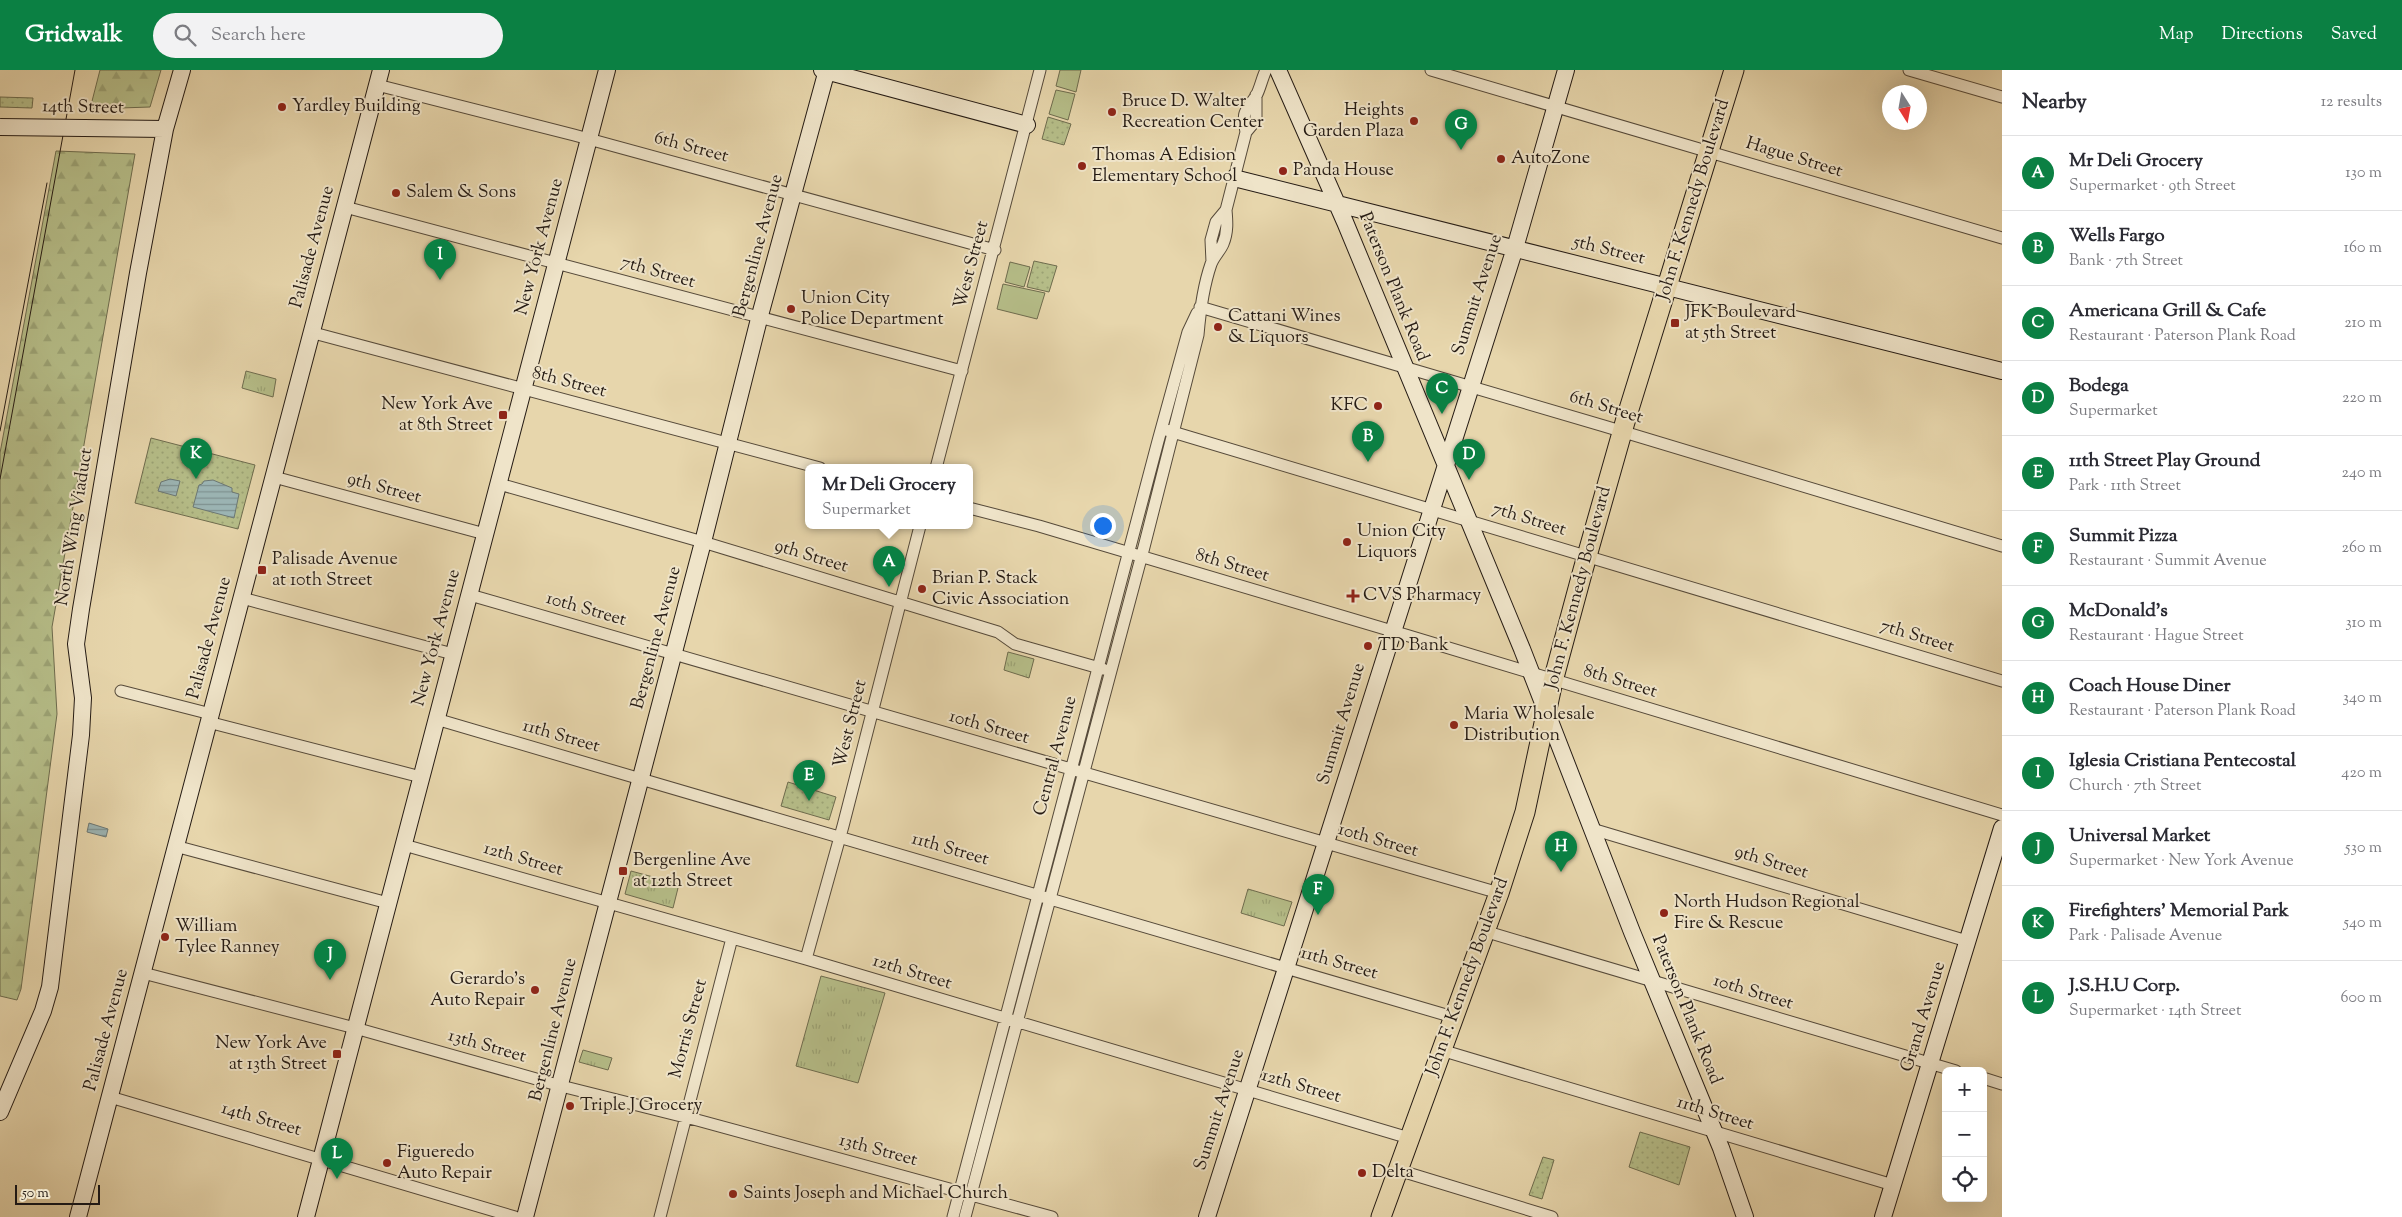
<!DOCTYPE html>
<html lang="en">
<head>
<meta charset="utf-8">
<style>
	:root { --surface:#fff; --page:#f2f2f3; --text:#2b2b33; --muted:#7c7c81; --line:#e1e1e2; --accent:#0b8043 }
	body { margin:0; font-family:"Sorts Mill Goudy",serif; background:var(--page); color:var(--text) }
	.controls { position:absolute; right:15px; bottom:15px; display:grid; overflow:hidden; border-radius:8px; box-shadow:0 5px 20px #0002 }
	.controls button { width:45px; height:45px; display:grid; place-items:center; padding:0; border:0; border-bottom:1px solid var(--line); background:var(--surface); color:var(--text); font:25px sans-serif }
	.compass { position:absolute; left:1882px; top:15px; width:45px; height:45px; border-radius:50%; background:var(--surface); box-shadow:0 5px 20px #0002; rotate:169deg }
	.scale { position:absolute; left:15px; bottom:12px; width:85px; box-sizing:border-box; padding-left:5px; border:2px solid #251b14; border-top:0; font-size:14px; line-height:18px; white-space:nowrap; color:#251b14; -webkit-text-stroke:4px #efe4c9; paint-order:stroke }
	.you { position:absolute; left:1102px; top:455px; width:18px; height:18px; margin:-12px; border:4px solid #fff; border-radius:50%; background:#1a73e8; box-shadow:0 0 0 8px #1a73e833 }
	.badge { display:grid; place-items:center; width:32px; height:32px; border-radius:50%; background:var(--accent); color:#fff; font-size:16px; font-weight:700 }
	.pin { position:absolute; translate:-50% -41px; filter:drop-shadow(0 1px 2px #0008) }
	.pin::after { content:''; position:absolute; top:26px; width:18px; height:15px; background:inherit; clip-path:polygon(0 0,100% 0,50% 100%) }
	.popup { position:absolute; left:805px; top:394px; width:168px; height:65px; box-sizing:border-box; display:grid; place-content:center; border-radius:8px; background:var(--surface); filter:drop-shadow(0 1px 4px #0005); font-size:16px; white-space:nowrap; color:var(--muted) }
	.popup b { font-size:19px; color:var(--text) }
	.popup::after { content:''; position:absolute; left:50%; top:100%; margin-left:-10px; border:10px solid transparent; border-top-color:var(--surface) }
	.list { margin:0; padding:0; list-style:none }
	h2 { display:flex; justify-content:space-between; align-items:center; height:65px; margin:0; padding:0 20px; font-size:21px }
	h2 small { font-size:16px; font-weight:400; color:var(--muted) }
	.list li { display:grid; grid-template-columns:32px 1fr auto; gap:15px; align-items:center; box-sizing:border-box; height:75px; padding:0 20px; border-top:1px solid var(--line) }
	.list b { display:block; font-size:19px; white-space:nowrap }
	.list p { margin:0; font-size:16px; white-space:nowrap; color:var(--muted) }
	.list em { font-size:16px; font-style:normal; color:var(--muted) }
	.icon { flex:none; width:28px; height:28px; fill:none; stroke:currentColor; stroke-width:2; stroke-linecap:round; stroke-linejoin:round }
	.map { position:relative; flex:none; width:2002px; height:1147px; overflow:hidden }
	header { display:flex; align-items:center; gap:30px; box-sizing:border-box; height:70px; padding:0 25px; background:var(--accent); color:#fff }
	header strong { font-size:24px }
	nav { display:flex; gap:28px; margin-inline-start:auto; font-size:18px }
	.search { width:350px; height:45px; background:var(--page); display:flex; align-items:center; gap:12px; box-sizing:border-box; padding:0 18px; border-radius:28px; color:var(--muted); font-size:19px }
	main { display:flex }
	aside { flex:1; background:var(--surface) }
	.map>svg:first-child { display:block }
	.grass { fill:url(#grass-tufts); stroke:#6e6c4e }
	.forest { fill:url(#forest-firs); stroke:#6e6c4e }
	.park { fill:url(#park-dots); stroke:#6e6c4e }
	.pitch { fill:#b6be89; stroke:#6e6c4e }
	.water { fill:url(#water-rules); stroke:#6c7875 }
	.lines { fill:none; stroke-linecap:round; stroke-linejoin:round }
	.street-casing { stroke:#564a3a; stroke-width:13 }
	.secondary-casing { stroke:#251b14; stroke-width:18 }
	.primary-casing { stroke:#251b14; stroke-width:21 }
	.street { stroke:#efe4c9; stroke-width:11 }
	.secondary { stroke:#efe4c9; stroke-width:16 }
	.primary { stroke:#e7d6ac; stroke-width:19 }
	.tram { stroke:#251b14; stroke-width:1 }
	.secondary-bridge-casing { stroke:#251b14; stroke-width:18; stroke-linecap:butt }
	.secondary-bridge { stroke:#efe4c9; stroke-width:16 }
	.poi-dot { fill:#8f2418; stroke:#efe4c9; stroke-width:2 }
	.labels { text-anchor:middle; dominant-baseline:central; stroke-width:4; stroke-linejoin:round; paint-order:stroke }
	.poi-label { font-size:18px; fill:#251b14; stroke:#efe4c9; text-anchor:start }
	.street-label { font-size:18px; fill:#251b14; stroke:#efe4c9 }
</style>
</head>
<body>
<header>
<strong>Gridwalk</strong>
<div class="search"><svg class="icon" aria-label="search" viewBox="0 0 24 24"><circle cx="10" cy="10" r="6"/><path d="M15 15l6 6"/></svg>Search here</div>
<nav><a>Map</a><a>Directions</a><a>Saved</a></nav>
</header>
<main>
<div class="map">
<svg width="2002" height="1147" viewBox="0 0 2002 1147">
	<defs>
		<pattern id="grass-tufts" width="24" height="20" patternUnits="userSpaceOnUse" patternTransform="scale(1.25)"><rect width="24" height="20" fill="#b6be89"/><path d="M3 7l-1-3M5 7V3M7 7l1-3M15 17l-1-3M17 17v-4M19 17l1-3" fill="none" stroke="#9ca375"/></pattern>
		<pattern id="forest-firs" width="22" height="20" patternUnits="userSpaceOnUse" patternTransform="scale(1.25)"><rect width="22" height="20" fill="#b6be89"/><path d="M5 1l3.5 6h-7zM16 11l3.5 6h-7z" fill="#9ca375"/></pattern>
		<pattern id="park-dots" width="8" height="8" patternUnits="userSpaceOnUse" patternTransform="scale(1.25)"><rect width="8" height="8" fill="#b6be89"/><path d="M2 2h.1M6 6h.1" fill="none" stroke="#9ca375" stroke-width="1.8" stroke-linecap="round"/></pattern>
		<pattern id="water-rules" width="6" height="5" patternUnits="userSpaceOnUse" patternTransform="scale(1.25)"><rect width="6" height="5" fill="#9cb6b6"/><path d="M0 2.5h6" fill="none" stroke="#7f9393"/></pattern>
	</defs>
	<rect width="100%" height="100%" fill="#e7d6ac"/>
	<filter id="stains"><feTurbulence type="fractalNoise" baseFrequency=".004" numOctaves="4"/><feColorMatrix values="0 0 0 0 .2 0 0 0 0 .09 0 0 0 0 .02 0 0 0 .5 -.17"/></filter>
	<radialGradient id="worn" r=".72"><stop offset=".6" stop-color="#630" stop-opacity="0"/><stop offset="1" stop-color="#630" stop-opacity=".3"/></radialGradient>
	<path class="grass" d="M246,301L276,309L273,327L242,318Z
		M1008,582L1034,589L1029,608L1004,600Z
		M631,801L679,814L673,838L625,824Z
		M1248,819L1292,832L1284,856L1241,843Z
		M821,906L885,923L858,1013L796,996Z
		M583,980L612,988L608,1000L579,992Z"/>
	<path class="forest" d="M100,0H161L150,37L90,39Z
		M56,81L135,84L52,557L57,644L21,919L17,930L0,926V383Z"/>
	<path class="park" d="M0,27L33,28L32,38L0,37Z
		M1048,47L1071,54L1064,75L1042,69Z
		M1034,191L1057,196L1049,222L1027,217Z
		M151,368L255,395L238,459L135,433Z
		M788,712L836,727L829,750L781,736Z
		M1640,1062L1690,1077L1679,1115L1629,1097Z
		M1543,1087L1554,1090L1542,1129L1529,1125Z"/>
	<path class="pitch" d="M1060,0H1081L1076,22L1056,16Z
		M1056,20L1075,24L1068,50L1049,44Z
		M1010,192L1030,197L1024,217L1005,212Z
		M1003,214L1045,223L1037,249L997,239Z"/>
	<path class="water" d="M170,409L180,411L176,426L158,421L161,412Z
		M213,410L232,418V422L239,424L234,448L193,437L199,415L202,414L204,411Z
		M89,753L108,759L106,767L87,762Z"/>
	<g class="lines">
		<defs>
			<path id="street" d="M1431,0L2002,168
				M1909,0L2002,27
				M377,15L574,65L995,180
				M1246,62C1242,40 1245,43 1256,26C1260,19 1262,8 1266,0
				M345,137L962,301
				M1212,192L1211,170L1216,152L1226,140L1246,62L1256,50V25
				M1200,237L1604,356L2002,476
				M310,262L820,398
				M1166,360L2002,611
				M936,398L1040,0
				M274,407L485,464
				M499,414L703,472L998,562L1015,574L1103,599
				M969,438L1039,456L1409,566L2002,745
				M470,525L1499,823
				M242,528L453,584
				M121,621L211,644
				M436,649L1453,947
				M208,652L421,707
				M1592,759L1967,871
				M404,775L806,889L1409,1068
				M175,776L388,833
				M1484,861L1956,1001
				M806,889L843,756L920,456
				M143,903L355,958L561,1016L697,1050L1052,1147
				M1441,980L1893,1115
				M1983,1008L2002,1014
				M110,1027L515,1147
				M1398,1100L1552,1147
				M660,1147L732,868
				M953,1147L1158,371L1188,262L1197,243
				M965,1147L1144,477L1198,265C1200,241 1203,217 1211,194C1214,186 1220,181 1223,174C1228,162 1227,151 1226,140"/>
			<path id="secondary" d="M822,0L1027,55
				M1278,0L1345,152L1522,579L1632,862L1721,1078L1745,1147
				M84,58L165,59
				M1234,108L2002,301
				M0,1042L43,941L50,917L81,665L83,628L76,574L81,539L138,203L165,59L182,0
				M78,1147L381,0
				M306,1147L607,0
				M525,1147L703,472L759,249L827,0
				M1207,1147L1515,178L1566,0
				M1883,1147L2002,758"/>
			<path id="primary" d="M1381,1147L1499,823L1525,742L1553,611L1583,500L1625,352L1734,0"/>
		</defs>
		<use href="#street" class="street-casing"/>
		<use href="#secondary" class="secondary-casing"/>
		<use href="#primary" class="primary-casing"/>
		<use href="#street" class="street"/>
		<use href="#secondary" class="secondary"/>
		<use href="#primary" class="primary"/>
		<path class="tram" d="M0,361L47,113
			M0,409L75,0"/>
		<defs>
			<path id="secondary-bridge" d="M0,57L84,58"/>
		</defs>
		<use href="#secondary-bridge" class="secondary-bridge-casing"/>
		<use href="#secondary-bridge" class="secondary-bridge"/>
	</g>
	<g class="poi-dot">
		<circle cx="282" cy="37" r="5"/>
		<circle cx="1112" cy="42" r="5"/>
		<circle cx="1414" cy="51" r="5"/>
		<circle cx="1501" cy="89" r="5"/>
		<circle cx="1082" cy="96" r="5"/>
		<circle cx="1283" cy="101" r="5"/>
		<circle cx="396" cy="123" r="5"/>
		<circle cx="791" cy="239" r="5"/>
		<rect x="1670" y="248" width="10" height="10" rx="2.5"/>
		<circle cx="1218" cy="257" r="5"/>
		<circle cx="1378" cy="336" r="5"/>
		<rect x="498" y="340" width="10" height="10" rx="2.5"/>
		<circle cx="1347" cy="472" r="5"/>
		<rect x="257" y="495" width="10" height="10" rx="2.5"/>
		<circle cx="922" cy="519" r="5"/>
		<path d="M1350.5 518.5h5v5h5v5h-5v5h-5v-5h-5v-5h5z"/>
		<circle cx="1368" cy="576" r="5"/>
		<circle cx="1454" cy="655" r="5"/>
		<rect x="618" y="796" width="10" height="10" rx="2.5"/>
		<circle cx="1664" cy="843" r="5"/>
		<circle cx="165" cy="867" r="5"/>
		<circle cx="535" cy="920" r="5"/>
		<rect x="332" y="979" width="10" height="10" rx="2.5"/>
		<circle cx="570" cy="1036" r="5"/>
		<circle cx="387" cy="1093" r="5"/>
		<circle cx="1362" cy="1103" r="5"/>
		<circle cx="733" cy="1124" r="5"/>
	</g>
	<g class="labels">
		<g class="poi-label">
			<text x="1122" y="32">Bruce D. Walter<tspan x="1122" dy="21">Recreation Center</tspan></text>
			<text x="292" y="37">Yardley Building</text>
			<text x="1404" y="41" text-anchor="end">Heights<tspan x="1404" dy="21">Garden Plaza</tspan></text>
			<text x="1092" y="86">Thomas A Edision<tspan x="1092" dy="21">Elementary School</tspan></text>
			<text x="1511" y="89">AutoZone</text>
			<text x="1293" y="101">Panda House</text>
			<text x="406" y="123">Salem &amp; Sons</text>
			<text x="801" y="229">Union City<tspan x="801" dy="21">Police Department</tspan></text>
			<text x="1685" y="243">JFK Boulevard<tspan x="1685" dy="21">at 5th Street</tspan></text>
			<text x="1228" y="247">Cattani Wines<tspan x="1228" dy="21">&amp; Liquors</tspan></text>
			<text x="493" y="335" text-anchor="end">New York Ave<tspan x="493" dy="21">at 8th Street</tspan></text>
			<text x="1368" y="336" text-anchor="end">KFC</text>
			<text x="1357" y="462">Union City<tspan x="1357" dy="21">Liquors</tspan></text>
			<text x="272" y="490">Palisade Avenue<tspan x="272" dy="21">at 10th Street</tspan></text>
			<text x="932" y="509">Brian P. Stack<tspan x="932" dy="21">Civic Association</tspan></text>
			<text x="1363" y="526">CVS Pharmacy</text>
			<text x="1378" y="576">TD Bank</text>
			<text x="1464" y="645">Maria Wholesale<tspan x="1464" dy="21">Distribution</tspan></text>
			<text x="633" y="791">Bergenline Ave<tspan x="633" dy="21">at 12th Street</tspan></text>
			<text x="1674" y="833">North Hudson Regional<tspan x="1674" dy="21">Fire &amp; Rescue</tspan></text>
			<text x="175" y="857">William<tspan x="175" dy="21">Tylee Ranney</tspan></text>
			<text x="525" y="910" text-anchor="end">Gerardo's<tspan x="525" dy="21">Auto Repair</tspan></text>
			<text x="327" y="974" text-anchor="end">New York Ave<tspan x="327" dy="21">at 13th Street</tspan></text>
			<text x="580" y="1036">Triple J Grocery</text>
			<text x="397" y="1083">Figueredo<tspan x="397" dy="21">Auto Repair</tspan></text>
			<text x="1372" y="1103">Delta</text>
			<text x="743" y="1124">Saints Joseph and Michael Church</text>
		</g>
		<g class="street-label">
			<text transform="translate(83 38) rotate(1)">14th Street</text>
			<text transform="translate(691 78) rotate(15)">6th Street</text>
			<text transform="translate(1794 88) rotate(17)">Hague Street</text>
			<text transform="translate(1694 130) rotate(-73)">John F. Kennedy Boulevard</text>
			<text transform="translate(759 176) rotate(-75)">Bergenline Avenue</text>
			<text transform="translate(313 177) rotate(-75)">Palisade Avenue</text>
			<text transform="translate(540 177) rotate(-75)">New York Avenue</text>
			<text transform="translate(1609 181) rotate(14)">5th Street</text>
			<text transform="translate(972 195) rotate(-75)">West Street</text>
			<text transform="translate(658 203) rotate(16)">7th Street</text>
			<text transform="translate(1393 217) rotate(68)">Paterson Plank Road</text>
			<text transform="translate(1478 225) rotate(-72)">Summit Avenue</text>
			<text transform="translate(569 313) rotate(15)">8th Street</text>
			<text transform="translate(1606 338) rotate(17)">6th Street</text>
			<text transform="translate(384 419) rotate(15)">9th Street</text>
			<text transform="translate(1529 450) rotate(17)">7th Street</text>
			<text transform="translate(75 457) rotate(-81)">North Wing Viaduct</text>
			<text transform="translate(811 487) rotate(17)">9th Street</text>
			<text transform="translate(1232 496) rotate(17)">8th Street</text>
			<text transform="translate(1579 518) rotate(-75)">John F. Kennedy Boulevard</text>
			<text transform="translate(586 540) rotate(16)">10th Street</text>
			<text transform="translate(1917 567) rotate(17)">7th Street</text>
			<text transform="translate(210 568) rotate(-75)">Palisade Avenue</text>
			<text transform="translate(437 568) rotate(-75)">New York Avenue</text>
			<text transform="translate(657 568) rotate(-75)">Bergenline Avenue</text>
			<text transform="translate(1620 612) rotate(17)">8th Street</text>
			<text transform="translate(851 654) rotate(-76)">West Street</text>
			<text transform="translate(1342 654) rotate(-73)">Summit Avenue</text>
			<text transform="translate(989 658) rotate(16)">10th Street</text>
			<text transform="translate(561 667) rotate(16)">11th Street</text>
			<text transform="translate(1056 686) rotate(-75)">Central Avenue</text>
			<text transform="translate(1378 771) rotate(16)">10th Street</text>
			<text transform="translate(950 780) rotate(16)">11th Street</text>
			<text transform="translate(523 790) rotate(16)">12th Street</text>
			<text transform="translate(1771 793) rotate(17)">9th Street</text>
			<text transform="translate(1339 894) rotate(16)">11th Street</text>
			<text transform="translate(912 903) rotate(17)">12th Street</text>
			<text transform="translate(1468 907) rotate(-70)">John F. Kennedy Boulevard</text>
			<text transform="translate(1753 923) rotate(17)">10th Street</text>
			<text transform="translate(1686 940) rotate(68)">Paterson Plank Road</text>
			<text transform="translate(1924 947) rotate(-73)">Grand Avenue</text>
			<text transform="translate(689 959) rotate(-75)">Morris Street</text>
			<text transform="translate(107 960) rotate(-75)">Palisade Avenue</text>
			<text transform="translate(554 960) rotate(-76)">Bergenline Avenue</text>
			<text transform="translate(487 977) rotate(16)">13th Street</text>
			<text transform="translate(1301 1017) rotate(16)">12th Street</text>
			<text transform="translate(1220 1040) rotate(-72)">Summit Avenue</text>
			<text transform="translate(1715 1044) rotate(17)">11th Street</text>
			<text transform="translate(261 1050) rotate(16)">14th Street</text>
			<text transform="translate(878 1081) rotate(15)">13th Street</text>
		</g>
	</g>
	<rect width="100%" height="100%" filter="url(#stains)"/>
	<rect width="100%" height="100%" fill="url(#worn)"/>
</svg>
<div class="controls">
<button>+</button>
<button>−</button>
<button><svg class="icon" aria-label="locate" viewBox="0 0 24 24"><circle cx="12" cy="12" r="6"/><path d="M12 2v4M12 18v4M2 12h4M18 12h4"/></svg></button>
</div>
<svg class="compass" viewBox="-18 -18 36 36"><path d="M0-13l5 13h-10z" fill="#e53935"/><path d="M0 13l5-13h-10z" fill="#7c7c81"/></svg>
<div class="scale">50 m</div>
<div class="you"></div>
<div class="pin badge" style="left:889px;top:517px">A</div>
<div class="popup"><b>Mr Deli Grocery</b>Supermarket</div>
<div class="pin badge" style="left:1368px;top:392px">B</div>
<div class="pin badge" style="left:1442px;top:344px">C</div>
<div class="pin badge" style="left:1469px;top:410px">D</div>
<div class="pin badge" style="left:809px;top:731px">E</div>
<div class="pin badge" style="left:1318px;top:845px">F</div>
<div class="pin badge" style="left:1461px;top:80px">G</div>
<div class="pin badge" style="left:1561px;top:802px">H</div>
<div class="pin badge" style="left:440px;top:210px">I</div>
<div class="pin badge" style="left:330px;top:910px">J</div>
<div class="pin badge" style="left:196px;top:409px">K</div>
<div class="pin badge" style="left:337px;top:1109px">L</div>
</div>
<aside>
<h2>Nearby<small>12 results</small></h2>
<ul class="list">
<li><span class="badge">A</span><div><b>Mr Deli Grocery</b><p>Supermarket · 9th Street</p></div><em>130 m</em></li>
<li><span class="badge">B</span><div><b>Wells Fargo</b><p>Bank · 7th Street</p></div><em>160 m</em></li>
<li><span class="badge">C</span><div><b>Americana Grill &amp; Cafe</b><p>Restaurant · Paterson Plank Road</p></div><em>210 m</em></li>
<li><span class="badge">D</span><div><b>Bodega</b><p>Supermarket</p></div><em>220 m</em></li>
<li><span class="badge">E</span><div><b>11th Street Play Ground</b><p>Park · 11th Street</p></div><em>240 m</em></li>
<li><span class="badge">F</span><div><b>Summit Pizza</b><p>Restaurant · Summit Avenue</p></div><em>260 m</em></li>
<li><span class="badge">G</span><div><b>McDonald's</b><p>Restaurant · Hague Street</p></div><em>310 m</em></li>
<li><span class="badge">H</span><div><b>Coach House Diner</b><p>Restaurant · Paterson Plank Road</p></div><em>340 m</em></li>
<li><span class="badge">I</span><div><b>Iglesia Cristiana Pentecostal</b><p>Church · 7th Street</p></div><em>420 m</em></li>
<li><span class="badge">J</span><div><b>Universal Market</b><p>Supermarket · New York Avenue</p></div><em>530 m</em></li>
<li><span class="badge">K</span><div><b>Firefighters' Memorial Park</b><p>Park · Palisade Avenue</p></div><em>540 m</em></li>
<li><span class="badge">L</span><div><b>J.S.H.U Corp.</b><p>Supermarket · 14th Street</p></div><em>600 m</em></li>
</ul>
</aside>
</main>
</body>
</html>
